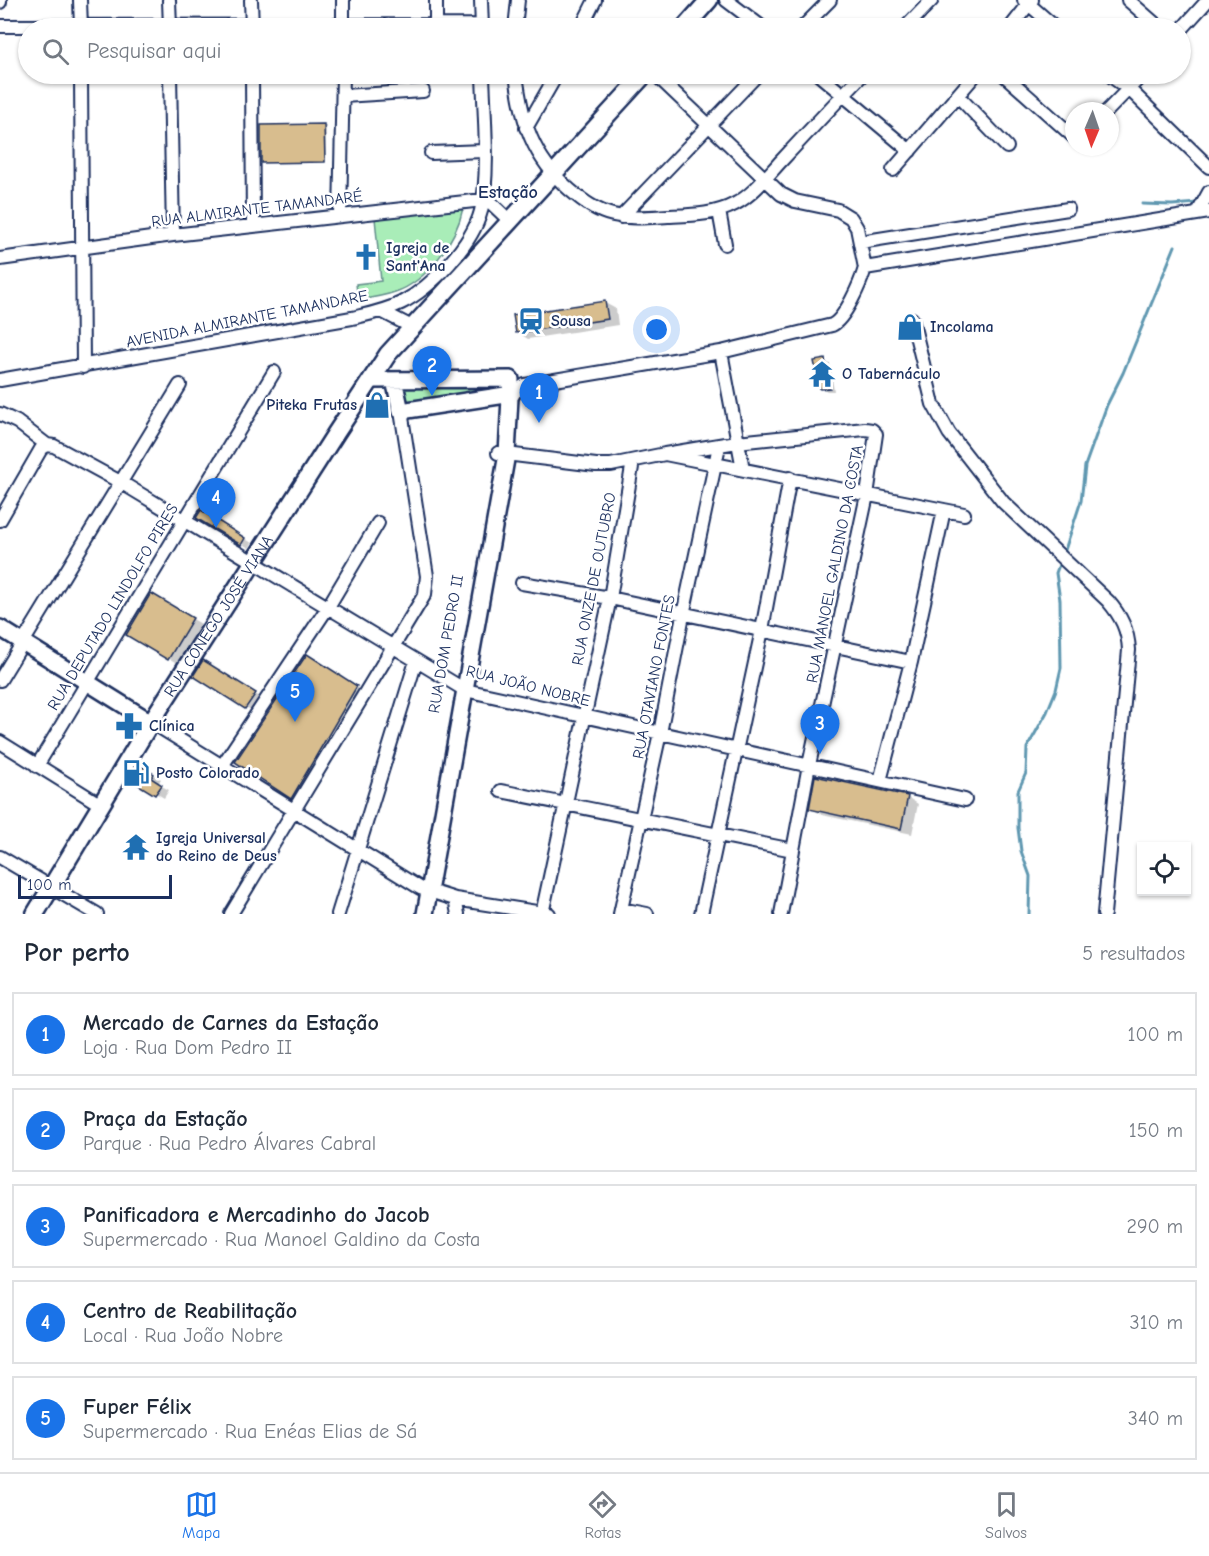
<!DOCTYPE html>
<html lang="pt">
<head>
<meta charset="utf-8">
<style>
	:root { --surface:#fff; --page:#f6f6f7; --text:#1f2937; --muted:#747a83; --line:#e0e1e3; --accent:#1a73e8 }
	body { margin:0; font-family:"Comic Neue",sans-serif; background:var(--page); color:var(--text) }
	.controls { position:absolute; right:18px; bottom:18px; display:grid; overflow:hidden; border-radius:0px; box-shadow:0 2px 4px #0004 }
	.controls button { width:54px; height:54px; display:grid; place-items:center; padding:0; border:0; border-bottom:2px solid var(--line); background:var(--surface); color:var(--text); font:30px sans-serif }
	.compass { position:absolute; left:1065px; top:102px; width:54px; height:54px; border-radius:50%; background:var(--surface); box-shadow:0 2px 4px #0004; rotate:182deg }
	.scale { position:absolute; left:18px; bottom:15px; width:154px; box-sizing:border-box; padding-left:6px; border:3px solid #1b2f5e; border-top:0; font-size:16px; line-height:21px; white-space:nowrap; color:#1b2f5e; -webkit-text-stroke:4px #fff; paint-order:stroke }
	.you { position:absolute; left:657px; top:330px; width:21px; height:21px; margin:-15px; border:4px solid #fff; border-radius:50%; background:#1a73e8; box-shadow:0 0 0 9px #1a73e833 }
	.badge { display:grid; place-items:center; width:39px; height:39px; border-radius:50%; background:var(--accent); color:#fff; font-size:20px; font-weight:700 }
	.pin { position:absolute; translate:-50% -50px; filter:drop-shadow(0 2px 3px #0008) }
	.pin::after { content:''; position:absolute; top:32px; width:21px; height:18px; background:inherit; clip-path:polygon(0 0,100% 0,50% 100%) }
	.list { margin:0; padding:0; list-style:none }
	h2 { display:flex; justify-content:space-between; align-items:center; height:78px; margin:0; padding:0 24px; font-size:26px }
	h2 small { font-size:20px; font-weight:400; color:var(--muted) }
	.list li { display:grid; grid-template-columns:39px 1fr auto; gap:18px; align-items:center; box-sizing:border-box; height:84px; margin:0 12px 12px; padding:0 12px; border:2px solid var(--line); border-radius:0px }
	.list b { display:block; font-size:22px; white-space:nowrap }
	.list p { margin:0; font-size:20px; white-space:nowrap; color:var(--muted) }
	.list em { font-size:20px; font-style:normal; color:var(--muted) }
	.icon { flex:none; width:33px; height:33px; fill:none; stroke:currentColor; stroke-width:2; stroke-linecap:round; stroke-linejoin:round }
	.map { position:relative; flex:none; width:1209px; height:914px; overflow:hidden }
	.search { position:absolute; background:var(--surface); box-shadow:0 2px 4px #0004; left:18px; right:18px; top:18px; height:66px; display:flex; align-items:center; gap:15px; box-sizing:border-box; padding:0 21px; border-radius:33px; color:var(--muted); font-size:22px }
	.sheet { height:558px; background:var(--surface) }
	nav { display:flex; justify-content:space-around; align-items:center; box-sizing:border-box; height:84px; border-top:2px solid var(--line); background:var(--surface); font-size:16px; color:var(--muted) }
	nav a { display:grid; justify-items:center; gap:3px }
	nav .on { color:var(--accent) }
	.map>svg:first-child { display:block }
	.green { fill:#a9edb8; stroke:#628e8b; stroke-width:1.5 }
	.shadow { fill:#0003 }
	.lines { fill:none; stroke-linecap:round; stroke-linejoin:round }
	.stream { stroke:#6098b1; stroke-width:3 }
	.building { fill:#d8bd8e; stroke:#1b2f5e; stroke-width:1.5 }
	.minor-casing { stroke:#1b2f5e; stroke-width:16 }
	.tertiary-casing { stroke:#1b2f5e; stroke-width:20 }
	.secondary-casing { stroke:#1b2f5e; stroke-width:21 }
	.minor { stroke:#fff; stroke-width:12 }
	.tertiary { stroke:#fff; stroke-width:15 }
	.secondary { stroke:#fff; stroke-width:16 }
	.labels { text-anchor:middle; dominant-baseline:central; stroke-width:5; stroke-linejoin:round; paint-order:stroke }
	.street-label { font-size:16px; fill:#1b2f5e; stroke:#fff }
	.poi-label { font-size:16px; font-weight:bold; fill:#1b2f5e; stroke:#fff; text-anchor:start }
	.neighbourhood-label { font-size:18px; font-weight:bold; fill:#1b2f5e; stroke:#fff }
</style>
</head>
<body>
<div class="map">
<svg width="1209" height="914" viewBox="0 0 1209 914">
	<rect width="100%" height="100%" fill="#fff"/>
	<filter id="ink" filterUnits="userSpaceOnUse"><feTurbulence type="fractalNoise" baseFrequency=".0167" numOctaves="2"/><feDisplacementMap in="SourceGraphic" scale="12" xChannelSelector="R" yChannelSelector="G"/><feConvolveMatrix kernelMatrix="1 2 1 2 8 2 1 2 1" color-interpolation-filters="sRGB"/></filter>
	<g filter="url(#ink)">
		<path class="green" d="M463,208C457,239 427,282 395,292C384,296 371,298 358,300L356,284L381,281L375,218Z
			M483,383V392L405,405L403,386Z"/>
		<path class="shadow" d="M324,125L326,126V162L264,163Z
			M605,303L616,309L618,325L528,339L517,332Z
			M824,361L830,364L834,391H827L822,388Z
			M201,512L252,543L249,548L198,517Z
			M151,595L203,625L180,665L128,634Z
			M318,662L367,694L303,804L237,761Z
			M212,666L263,699L254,712L195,675Z
			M139,766L161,779L158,784L169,790L164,798L131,778Z
			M907,797L918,804L912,834L822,815L811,808Z"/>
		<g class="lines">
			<path class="stream" d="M1142,204L1172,205L1198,203
				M1064,553L1081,501L1085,466L1107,405L1123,373L1175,246
				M1029,914L1030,876L1021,851L1018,828V791L1026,773L1027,748L1047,712L1056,690L1061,668L1060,600L1056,573L1060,562"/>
		</g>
		<path class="building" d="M324,124L325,162L261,163V125Z
			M605,301L608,319L516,333L513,315Z
			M825,359L830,388L820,389L814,361Z
			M201,510L245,538L241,545L196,518Z
			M151,593L193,618L168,660L126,635Z
			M307,654L357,686L291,799L235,762Z
			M203,660L256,693L245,709L193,676Z
			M138,764L154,774L151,778L162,785L155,795L129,779Z
			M815,776L908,796L901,829L809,809Z"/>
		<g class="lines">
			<defs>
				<path id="minor" d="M80,0L81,28
					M169,0L170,28
					M251,0L252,28
					M343,0V28
					M436,0V24
					M481,0L482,28
					M726,0L763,28
					M1024,0L1056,28
					M1128,0L1160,28
					M0,2V0
					M0,26L482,25
					M515,28L518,0
					M581,28L595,0
					M802,28L830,0
					M905,28L932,0
					M1010,28L1032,0
					M1180,31L1208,0
					M81,74L83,367
					M170,74L173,235
					M252,74L253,226
					M516,74C522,122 532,157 570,190C583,201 596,211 613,215C631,219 650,217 668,216C690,215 715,215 735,204C753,195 768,175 782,160C809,131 836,102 863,74
					M655,74L781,194L795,201L838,210L851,218L857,228L865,268
					M818,74L910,151
					M1003,74L1074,137
					M1108,74L1129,89L1209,167
					M343,96L423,91
					M958,96L1007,147
					M1107,111L1143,74
					M526,128L557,74
					M431,153L484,151
					M893,170L976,74
					M719,211L725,244
					M1197,214L1209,192
					M340,216L343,74
					M621,217L758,74
					M860,242L1068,209
					M0,259L173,235L483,200L491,203L511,222
					M381,311L412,327
					M912,319L933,404L949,433L1003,502L1108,601C1121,616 1128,630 1129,650L1104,914
					M721,352L743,469
					M0,380L352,318C369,314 385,311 401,303C431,288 472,245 481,211C490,174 484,113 483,74
					M512,394L525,385L721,352L832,325C845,319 861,282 865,268L1209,212
					M0,414L17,422L47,445L54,446L122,483L465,690L965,800
					M498,453L596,465H611L665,454L964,514
					M665,454L737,442L865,429L872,430L876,434L867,495L809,765L781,914
					M0,520L41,449L47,445
					M522,583L610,598L911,662
					M0,680L180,385
					M151,722L420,888L455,899L549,914
					M0,742L101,805
					M37,766L274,372
					M222,766L328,607L378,523
					M880,781L911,662L944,510
					M501,791L793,850
					M0,857L97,914
					M455,899L458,914
					M621,909L647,914
					M231,914L425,594L427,576L401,411
					M338,914L416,661
					M542,914L610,598L633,461
					M620,914L660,733L683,615L719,446
					M701,914L762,630L790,478"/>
				<path id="tertiary" d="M372,380L511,379L507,454L425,914
					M394,380L401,411L512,394
					M0,628L151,722"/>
				<g id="secondary">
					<path d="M684,28L709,0"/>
					<path id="s1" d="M35,914L151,722L336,433L388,354L645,74"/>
				</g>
			</defs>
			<use href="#minor" class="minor-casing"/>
			<use href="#tertiary" class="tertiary-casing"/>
			<use href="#secondary" class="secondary-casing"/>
			<use href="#minor" class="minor"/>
			<use href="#tertiary" class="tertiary"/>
			<use href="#secondary" class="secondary"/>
		</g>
	</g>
	<defs>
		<symbol id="church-bare" viewBox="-9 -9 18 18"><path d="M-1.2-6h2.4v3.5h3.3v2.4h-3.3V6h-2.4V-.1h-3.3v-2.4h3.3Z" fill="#1f6fb2" stroke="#fff" stroke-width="2.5" paint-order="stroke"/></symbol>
		<symbol id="station-bare" viewBox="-9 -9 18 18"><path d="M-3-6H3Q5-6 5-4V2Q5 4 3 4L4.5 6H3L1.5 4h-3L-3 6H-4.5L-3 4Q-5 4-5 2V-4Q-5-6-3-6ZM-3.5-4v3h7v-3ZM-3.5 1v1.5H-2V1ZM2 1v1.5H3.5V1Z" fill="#1f6fb2" stroke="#fff" stroke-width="2.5" paint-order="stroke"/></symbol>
		<symbol id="shop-bare" viewBox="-9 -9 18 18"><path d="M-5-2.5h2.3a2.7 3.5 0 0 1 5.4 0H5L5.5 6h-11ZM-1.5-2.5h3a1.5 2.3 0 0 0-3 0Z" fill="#1f6fb2" stroke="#fff" stroke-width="2.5" paint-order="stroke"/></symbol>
		<symbol id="temple-bare" viewBox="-9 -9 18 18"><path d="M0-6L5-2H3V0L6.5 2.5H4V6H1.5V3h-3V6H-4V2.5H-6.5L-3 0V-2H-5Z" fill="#1f6fb2" stroke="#fff" stroke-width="2.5" paint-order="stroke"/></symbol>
		<symbol id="pharmacy-bare" viewBox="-9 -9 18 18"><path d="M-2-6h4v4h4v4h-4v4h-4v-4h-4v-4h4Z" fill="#1f6fb2" stroke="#fff" stroke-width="2.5" paint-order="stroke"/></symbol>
		<symbol id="fuel-bare" viewBox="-9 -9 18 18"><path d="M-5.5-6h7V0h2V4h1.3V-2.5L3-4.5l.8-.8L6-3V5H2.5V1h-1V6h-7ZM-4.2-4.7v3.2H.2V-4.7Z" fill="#1f6fb2" stroke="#fff" stroke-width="2.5" paint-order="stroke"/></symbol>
	</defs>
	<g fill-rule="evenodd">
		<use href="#church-bare" x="347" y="238" width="38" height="38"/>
		<use href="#station-bare" x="512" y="302" width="38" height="38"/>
		<use href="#shop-bare" x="891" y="308" width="38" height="38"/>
		<use href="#temple-bare" x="803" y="355" width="38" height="38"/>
		<use href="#shop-bare" x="358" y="386" width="38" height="38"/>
		<use href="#pharmacy-bare" x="110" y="707" width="38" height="38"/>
		<use href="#fuel-bare" x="117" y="754" width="38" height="38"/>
		<use href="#temple-bare" x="117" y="828" width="38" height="38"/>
	</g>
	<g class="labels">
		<g class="street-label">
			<text transform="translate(257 209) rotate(-7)">RUA ALMIRANTE TAMANDARÉ</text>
			<text transform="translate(247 319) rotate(-11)">AVENIDA ALMIRANTE TAMANDARE</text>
			<text transform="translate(835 564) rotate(-79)">RUA MANOEL GALDINO DA COSTA</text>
			<text transform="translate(594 579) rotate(-79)">RUA ONZE DE OUTUBRO</text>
			<text transform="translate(113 607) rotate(-59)">RUA DEPUTADO LINDOLFO PIRES</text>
			<text stroke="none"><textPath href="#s1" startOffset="350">RUA CÔNEGO JOSÉ VIANA</textPath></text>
			<text transform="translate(446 644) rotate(-80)">RUA DOM PEDRO II</text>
			<text transform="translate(654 677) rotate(-79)">RUA OTAVIANO FONTES</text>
			<text transform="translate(528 686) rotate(14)">RUA JOÃO NOBRE</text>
		</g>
		<g class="poi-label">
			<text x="386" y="248">Igreja de<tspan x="386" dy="18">Sant'Ana</tspan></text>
			<text x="551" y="321">Sousa</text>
			<text x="930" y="327">Incolama</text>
			<text x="842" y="374">O Tabernáculo</text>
			<text x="357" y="405" text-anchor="end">Piteka Frutas</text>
			<text x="149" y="726">Clínica</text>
			<text x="156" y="773">Posto Colorado</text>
			<text x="156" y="838">Igreja Universal<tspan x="156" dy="18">do Reino de Deus</tspan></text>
		</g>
		<g class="neighbourhood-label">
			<text x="508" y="192">Estação</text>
		</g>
	</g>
</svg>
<div class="controls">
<button><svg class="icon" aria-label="locate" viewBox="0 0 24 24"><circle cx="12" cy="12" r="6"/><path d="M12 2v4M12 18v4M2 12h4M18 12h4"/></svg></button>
</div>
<svg class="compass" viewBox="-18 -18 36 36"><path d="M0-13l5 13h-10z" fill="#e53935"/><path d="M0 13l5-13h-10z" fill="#747a83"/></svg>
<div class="scale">100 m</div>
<div class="you"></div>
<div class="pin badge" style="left:539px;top:423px">1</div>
<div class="pin badge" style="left:432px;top:396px">2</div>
<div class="pin badge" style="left:820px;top:754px">3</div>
<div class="pin badge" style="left:216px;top:528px">4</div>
<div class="pin badge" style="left:295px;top:722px">5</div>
<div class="search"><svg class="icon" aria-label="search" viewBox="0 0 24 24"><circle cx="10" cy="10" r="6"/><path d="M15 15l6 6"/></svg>Pesquisar aqui</div>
</div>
<section class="sheet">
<h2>Por perto<small>5 resultados</small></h2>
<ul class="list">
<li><span class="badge">1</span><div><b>Mercado de Carnes da Estação</b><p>Loja · Rua Dom Pedro II</p></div><em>100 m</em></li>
<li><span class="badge">2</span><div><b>Praça da Estação</b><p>Parque · Rua Pedro Álvares Cabral</p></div><em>150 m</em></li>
<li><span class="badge">3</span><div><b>Panificadora e Mercadinho do Jacob</b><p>Supermercado · Rua Manoel Galdino da Costa</p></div><em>290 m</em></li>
<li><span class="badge">4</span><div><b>Centro de Reabilitação</b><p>Local · Rua João Nobre</p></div><em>310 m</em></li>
<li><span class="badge">5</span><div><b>Fuper Félix</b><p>Supermercado · Rua Enéas Elias de Sá</p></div><em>340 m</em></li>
</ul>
</section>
<nav>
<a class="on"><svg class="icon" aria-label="map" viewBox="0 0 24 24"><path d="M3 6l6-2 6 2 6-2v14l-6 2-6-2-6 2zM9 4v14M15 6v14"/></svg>Mapa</a>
<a><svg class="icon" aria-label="directions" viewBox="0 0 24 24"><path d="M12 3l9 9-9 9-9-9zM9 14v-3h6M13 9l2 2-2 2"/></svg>Rotas</a>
<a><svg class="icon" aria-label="saved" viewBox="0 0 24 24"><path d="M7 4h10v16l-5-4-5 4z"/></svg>Salvos</a>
</nav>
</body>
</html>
